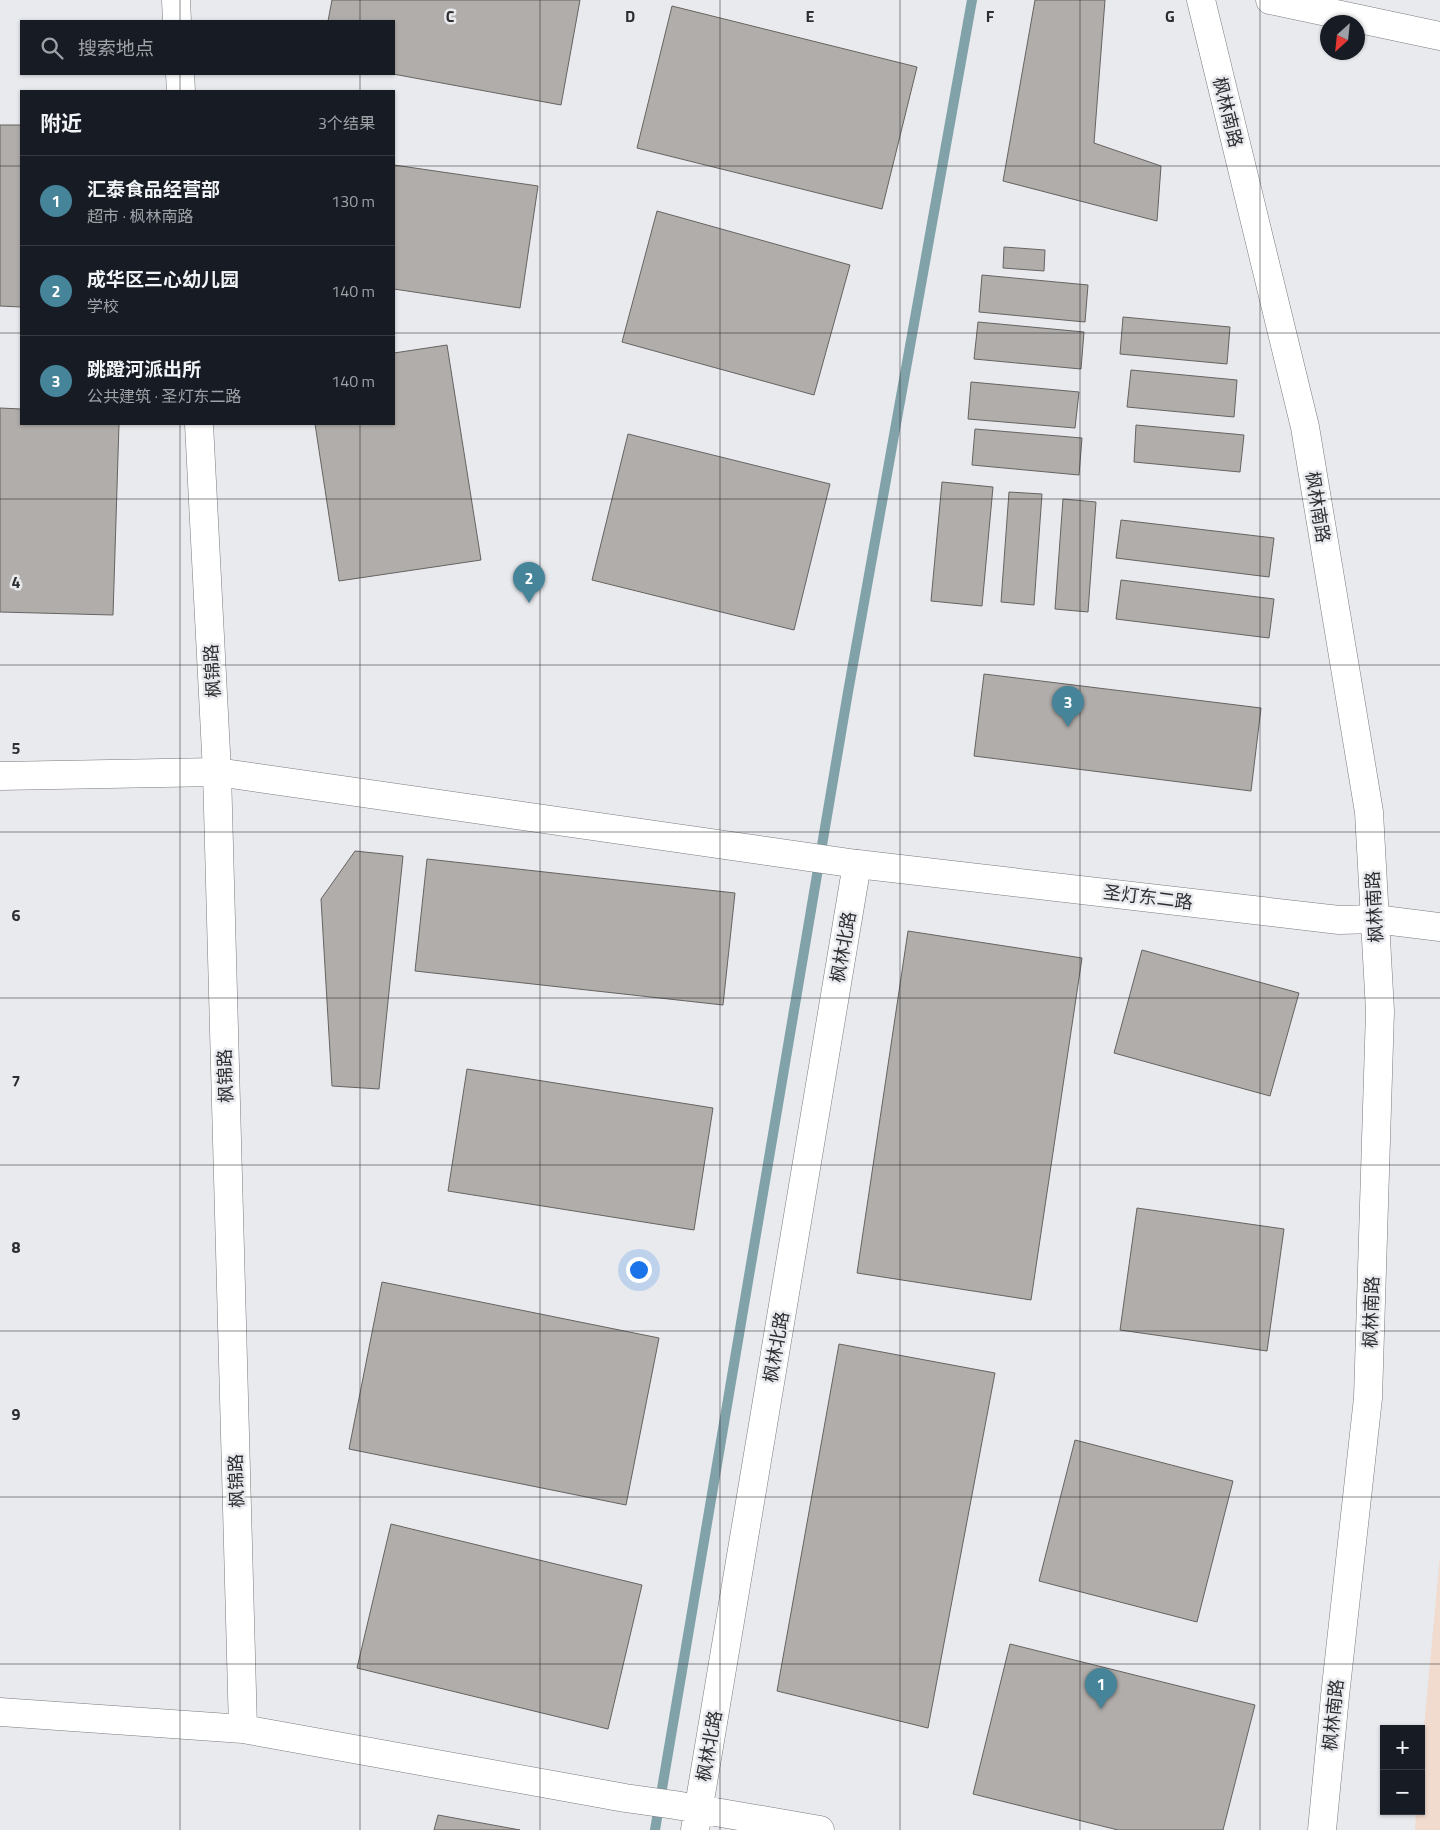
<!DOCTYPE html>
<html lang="zh">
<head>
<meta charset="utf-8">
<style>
	:root { --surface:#171b24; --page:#242831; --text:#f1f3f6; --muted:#9ea1a6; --line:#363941; --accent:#458499 }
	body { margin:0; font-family:"Titillium Web","Noto Sans SC",sans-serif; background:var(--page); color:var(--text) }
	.controls { position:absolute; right:15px; bottom:15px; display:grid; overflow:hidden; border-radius:0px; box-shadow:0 1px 4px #0004 }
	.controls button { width:45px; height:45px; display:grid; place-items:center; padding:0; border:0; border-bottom:1px solid var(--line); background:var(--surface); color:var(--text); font:25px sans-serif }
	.compass { position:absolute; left:1320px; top:15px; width:45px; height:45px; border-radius:50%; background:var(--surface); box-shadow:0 1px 4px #0004; rotate:207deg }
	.you { position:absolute; left:638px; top:1269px; width:18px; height:18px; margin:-12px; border:4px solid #fff; border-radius:50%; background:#1a73e8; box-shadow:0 0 0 8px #1a73e833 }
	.badge { display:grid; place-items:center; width:32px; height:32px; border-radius:50%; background:var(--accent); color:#fff; font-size:16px; font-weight:700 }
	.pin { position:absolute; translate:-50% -41px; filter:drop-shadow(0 1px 2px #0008) }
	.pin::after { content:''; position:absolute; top:26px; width:18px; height:15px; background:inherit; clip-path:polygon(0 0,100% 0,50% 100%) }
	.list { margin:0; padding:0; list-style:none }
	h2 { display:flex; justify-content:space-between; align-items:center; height:65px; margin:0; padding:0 20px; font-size:21px }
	h2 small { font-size:16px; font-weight:400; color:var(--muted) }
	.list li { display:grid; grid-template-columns:32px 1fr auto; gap:15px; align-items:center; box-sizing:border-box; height:90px; padding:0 20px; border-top:1px solid var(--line) }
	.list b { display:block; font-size:19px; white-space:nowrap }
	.list p { margin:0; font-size:16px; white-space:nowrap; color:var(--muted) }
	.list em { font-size:16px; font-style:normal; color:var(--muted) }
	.icon { flex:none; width:28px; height:28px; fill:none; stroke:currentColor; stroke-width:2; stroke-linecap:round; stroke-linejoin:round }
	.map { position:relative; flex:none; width:1440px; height:1830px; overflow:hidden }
	.search { position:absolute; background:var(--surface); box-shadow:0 1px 4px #0004; left:20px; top:20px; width:375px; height:55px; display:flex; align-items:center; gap:12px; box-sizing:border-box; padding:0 18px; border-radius:0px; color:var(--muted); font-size:19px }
	.panel { position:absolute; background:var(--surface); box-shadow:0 1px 4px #0004; left:20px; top:90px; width:375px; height:335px; border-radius:0px }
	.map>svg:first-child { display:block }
	.education { fill:#f1dbce }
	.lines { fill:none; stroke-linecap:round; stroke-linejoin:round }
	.stream { stroke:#80a2a8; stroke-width:10 }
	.building { fill:#b0adaa; stroke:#666361 }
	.street-casing { stroke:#797b7e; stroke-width:29 }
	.secondary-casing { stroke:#797b7e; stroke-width:29 }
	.street { stroke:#fff; stroke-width:28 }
	.secondary { stroke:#fff; stroke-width:28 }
	.grid { fill:none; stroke:#2e2e30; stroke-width:1; stroke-opacity:0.55 }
	.labels { text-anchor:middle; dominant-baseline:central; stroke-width:5; stroke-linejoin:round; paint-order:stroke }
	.street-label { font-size:18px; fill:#2e2e30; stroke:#e8eaee }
	.grid-label { font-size:16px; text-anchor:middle; font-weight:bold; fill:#2e2e30; stroke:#e8eaee; stroke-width:5; stroke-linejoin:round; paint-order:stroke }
</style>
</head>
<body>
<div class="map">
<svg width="1440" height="1830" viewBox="0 0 1440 1830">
	<rect width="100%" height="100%" fill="#e8eaee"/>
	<path class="education" d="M1440,1556V1830H1415L1416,1811H1421V1759Z"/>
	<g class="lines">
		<path class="stream" d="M655,1830L848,692L972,0"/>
	</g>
	<path class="building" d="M332,0H580L561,105L393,74L394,21H328Z
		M1035,0H1105L1094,143L1161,166L1157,221L1003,181Z
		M672,6L917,67L882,209L637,148Z
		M0,125H21V307L0,306Z
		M394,165L538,186L520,308L394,289Z
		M657,211L850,265L814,395L622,342Z
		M1004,247L1045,250L1044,271L1003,268Z
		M982,275L1088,285L1085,322L979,312Z
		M1123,317L1230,327L1227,364L1120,354Z
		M978,322L1084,332L1081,369L974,359Z
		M447,345L481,560L339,581L315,424H394V353Z
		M1131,370L1237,380L1234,417L1127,407Z
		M971,382L1079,392L1075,428L968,419Z
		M0,408L21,409V424H119L113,615L0,612Z
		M1136,425L1244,435L1240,472L1134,462Z
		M975,429L1082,438L1079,475L972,465Z
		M628,434L830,484L794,630L592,580Z
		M942,482L993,487L982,606L931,601Z
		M1009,492L1042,494L1034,605L1001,602Z
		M1063,499L1096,502L1088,612L1055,609Z
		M1121,520L1274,538L1269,577L1116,558Z
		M1121,580L1274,599L1269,638L1116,619Z
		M984,674L1261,708L1251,791L974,756Z
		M355,851L403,856L379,1089L332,1086L321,899Z
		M427,859L735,893L723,1005L415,971Z
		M908,931L1082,958L1031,1300L857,1273Z
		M1142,950L1299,993L1270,1096L1114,1053Z
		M467,1069L713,1108L694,1230L448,1191Z
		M1137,1208L1284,1229L1267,1351L1120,1330Z
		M382,1282L659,1338L626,1505L349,1449Z
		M839,1344L995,1373L928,1728L777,1691Z
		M1075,1440L1233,1481L1197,1622L1039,1581Z
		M391,1524L642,1585L608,1729L357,1668Z
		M1010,1644L1255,1705L1223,1830H1118L973,1794Z
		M438,1815L520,1830H434Z"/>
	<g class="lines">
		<defs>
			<path id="street" d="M176,0L177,21
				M1201,0L1305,427L1369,812L1380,1011L1368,1398L1335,1696L1322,1830
				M1270,0L1440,36
				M180,74L181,91
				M199,424L217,772L243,1729
				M0,1712L243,1729L625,1798L675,1805L820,1830
				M695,1830L857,864"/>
			<path id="secondary" d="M0,776L217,772L857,864L1339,920L1375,919L1440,927"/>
		</defs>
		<use href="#street" class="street-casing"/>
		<use href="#secondary" class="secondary-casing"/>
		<use href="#street" class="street"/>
		<use href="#secondary" class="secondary"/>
	</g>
	<path class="grid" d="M180,0V21M360,0V21M540,0V1830M720,0V1830M900,0V1830M1080,0V1830M1260,0V1830M180,74V91M360,74V91M0,166H21M394,166H1440M0,333H21M394,333H1440M180,424V1830M360,424V1830M0,499H1440M0,665H1440M0,832H1440M0,998H1440M0,1165H1440M0,1331H1440M0,1497H1440M0,1664H1440"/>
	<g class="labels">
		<g class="street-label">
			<text transform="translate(1228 112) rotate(76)">枫林南路</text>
			<text transform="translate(1318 507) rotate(81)">枫林南路</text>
			<text transform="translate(212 671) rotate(-93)">枫锦路</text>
			<text transform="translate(1148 897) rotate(7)">圣灯东二路</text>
			<text transform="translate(1374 907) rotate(-93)">枫林南路</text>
			<text transform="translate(843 947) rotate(-80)">枫林北路</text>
			<text transform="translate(225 1076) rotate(-92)">枫锦路</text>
			<text transform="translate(1371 1312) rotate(-88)">枫林南路</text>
			<text transform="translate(776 1347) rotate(-80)">枫林北路</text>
			<text transform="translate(236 1481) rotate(-92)">枫锦路</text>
			<text transform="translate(1333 1715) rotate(-84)">枫林南路</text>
			<text transform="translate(709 1746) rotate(-80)">枫林北路</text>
		</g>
	</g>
	<g class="grid-label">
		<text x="450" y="22">C</text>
		<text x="630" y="22">D</text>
		<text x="810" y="22">E</text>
		<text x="990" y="22">F</text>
		<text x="1170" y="22">G</text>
		<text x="16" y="588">4</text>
		<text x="16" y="754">5</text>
		<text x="16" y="921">6</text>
		<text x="16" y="1087">7</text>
		<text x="16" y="1253">8</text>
		<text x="16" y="1420">9</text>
	</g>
</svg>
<div class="controls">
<button>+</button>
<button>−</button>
</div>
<svg class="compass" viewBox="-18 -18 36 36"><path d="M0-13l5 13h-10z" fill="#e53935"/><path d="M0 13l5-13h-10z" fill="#9ea1a6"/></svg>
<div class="you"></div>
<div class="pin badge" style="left:1101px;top:1709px">1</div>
<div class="pin badge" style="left:529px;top:603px">2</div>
<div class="pin badge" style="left:1068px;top:727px">3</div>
<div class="search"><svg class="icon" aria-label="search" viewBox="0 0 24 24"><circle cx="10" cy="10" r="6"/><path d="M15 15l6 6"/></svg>搜索地点</div>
<section class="panel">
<h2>附近<small>3个结果</small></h2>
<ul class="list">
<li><span class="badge">1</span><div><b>汇泰食品经营部</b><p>超市 · 枫林南路</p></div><em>130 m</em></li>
<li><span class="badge">2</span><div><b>成华区三心幼儿园</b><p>学校</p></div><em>140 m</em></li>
<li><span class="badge">3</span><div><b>跳蹬河派出所</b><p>公共建筑 · 圣灯东二路</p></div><em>140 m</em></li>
</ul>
</section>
</div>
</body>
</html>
